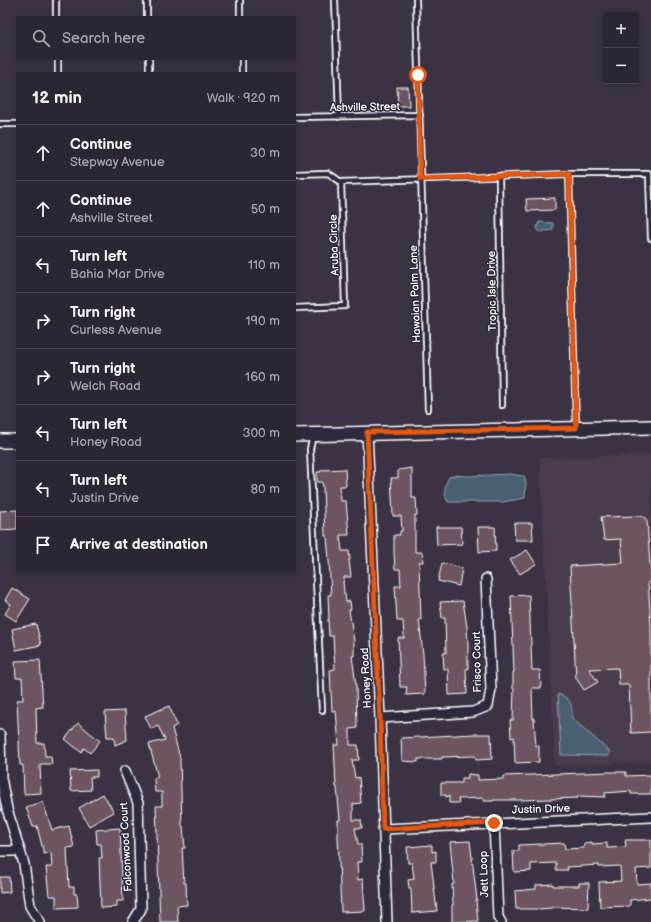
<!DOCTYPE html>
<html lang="en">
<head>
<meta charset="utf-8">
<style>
	:root { --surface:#2c2633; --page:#38323f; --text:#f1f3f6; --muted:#a6a5ac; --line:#48434e }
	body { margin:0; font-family:"Balsamiq Sans",sans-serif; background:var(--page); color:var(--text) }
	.controls { position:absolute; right:12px; top:12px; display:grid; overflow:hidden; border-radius:0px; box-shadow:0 2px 10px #0003 }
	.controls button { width:36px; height:36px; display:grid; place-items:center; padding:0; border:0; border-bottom:1px solid var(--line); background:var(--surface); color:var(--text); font:20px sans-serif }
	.stop { position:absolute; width:12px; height:12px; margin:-9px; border:3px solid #ea580c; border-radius:50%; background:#fff }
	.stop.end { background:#ea580c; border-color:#fff; box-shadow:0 1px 4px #0008 }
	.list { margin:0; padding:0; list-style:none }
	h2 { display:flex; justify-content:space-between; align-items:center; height:52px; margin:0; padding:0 16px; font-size:17px }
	h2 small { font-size:13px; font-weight:400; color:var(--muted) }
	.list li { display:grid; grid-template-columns:26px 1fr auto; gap:12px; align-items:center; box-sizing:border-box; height:56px; padding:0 16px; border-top:1px solid var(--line) }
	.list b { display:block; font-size:15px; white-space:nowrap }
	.list p { margin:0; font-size:13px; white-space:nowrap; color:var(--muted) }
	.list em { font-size:13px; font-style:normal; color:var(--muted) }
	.icon { flex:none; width:22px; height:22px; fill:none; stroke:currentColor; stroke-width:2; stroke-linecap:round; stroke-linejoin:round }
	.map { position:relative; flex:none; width:651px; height:922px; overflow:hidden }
	.search { position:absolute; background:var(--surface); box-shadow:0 2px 10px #0003; left:16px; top:16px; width:280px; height:44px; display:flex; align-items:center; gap:10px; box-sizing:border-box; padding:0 14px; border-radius:0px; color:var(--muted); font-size:15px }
	.panel { position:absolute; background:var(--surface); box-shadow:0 2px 10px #0003; left:16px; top:72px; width:280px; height:500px; border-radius:0px }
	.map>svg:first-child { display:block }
	.built { fill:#4a3d4c }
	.water { fill:#496173; stroke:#92a0ab }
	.building { fill:#6c5560; stroke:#fff }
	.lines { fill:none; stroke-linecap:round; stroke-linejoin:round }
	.lane-casing { stroke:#fff; stroke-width:8 }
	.street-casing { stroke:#fff; stroke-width:12 }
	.secondary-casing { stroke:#fff; stroke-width:16 }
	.lane { stroke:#2f2a3d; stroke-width:4.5 }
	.street { stroke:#2f2a3d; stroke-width:9 }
	.secondary { stroke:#2f2a3d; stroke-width:13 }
	.route { stroke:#ea580c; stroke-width:5 }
	.labels { text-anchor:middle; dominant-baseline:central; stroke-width:3; stroke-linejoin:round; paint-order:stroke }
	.street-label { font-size:11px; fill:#fff; stroke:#2f2a3d }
</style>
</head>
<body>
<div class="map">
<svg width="651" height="922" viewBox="0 0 651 922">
	<rect width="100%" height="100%" fill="#3b3344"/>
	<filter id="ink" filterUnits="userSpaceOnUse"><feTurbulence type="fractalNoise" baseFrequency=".025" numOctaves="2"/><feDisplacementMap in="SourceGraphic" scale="8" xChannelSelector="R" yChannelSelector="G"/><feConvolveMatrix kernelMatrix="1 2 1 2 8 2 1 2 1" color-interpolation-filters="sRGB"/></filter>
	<g filter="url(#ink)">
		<path class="built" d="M651,455V762L555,766L540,458Z"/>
		<path class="water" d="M539,222L553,223V230L539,232L537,228Z
			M510,474L524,476L526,483L525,498L503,502H448C443,493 444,486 449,477L456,475L467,476Z
			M558,694C572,699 572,705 572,718L610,752L609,756L561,755Z"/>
		<path class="building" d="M397,87H408L409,106H398Z
			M555,198V210L527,211L526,199Z
			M412,468V498H416L417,515H415V552H422L423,562H419L421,620H419L423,654L425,694L406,695L407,687H400L398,638H404L403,621H397L395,586H401L400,569H395L394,552V535H400V531H402L401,516H393L391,478H398V470Z
			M345,469L346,486H340L341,501H346L349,535H340L342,551H349L350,560H349L351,577H344V581H343L344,594H345L346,602L350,601L351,609L349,610L354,641V656H352L356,685L357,728L350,729V745H358L359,760H352L355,778L359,777L361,803L353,804V820H361L362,828H355L358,844H361L362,862H357L358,880L363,879L365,911L341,912L338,837V820H340L337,787H336L334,745H339L336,711H332L330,670L335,669L333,636H329L328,619H329L328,595H331L329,561L327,536H325L323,487L322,482H317V472H321V470Z
			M17,510V529L0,530V511Z
			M640,516L644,517L647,521L650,566H651V582H648L651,626V732L631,733L629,685H619L618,668L589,669L598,682L584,690L576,678L570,566L623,563L621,539L604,540L601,517Z
			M514,523H532L533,540H515Z
			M436,527H461L462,544L437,545Z
			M478,527H495L496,551L479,552Z
			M527,550L536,564L520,574L510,560Z
			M442,563L462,568L459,586L438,581Z
			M12,588L30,599L16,621L5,614L11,604L5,600Z
			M529,595L532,670H540L541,688H532L533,719H534L536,746H539V762L515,763L514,737L511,738L510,720H513L514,689H513V672H514L511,596Z
			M463,601L467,627L468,644V669H466L467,694L449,695L448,669H444L443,653H446L445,618H442L440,602Z
			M36,624L41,645L16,650L12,629Z
			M40,660L43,707L36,708L37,743H44L45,756H51L52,764H40L41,793L24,794L23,765H20L17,700H23L22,678H16L15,661Z
			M169,706L177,725L172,728L180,758L182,826H183L185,848H182L184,883H186L187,905L177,906L178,922H160L156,806H162V792H155L154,778L158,777L149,744L165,740L158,726L151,729L145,716Z
			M125,711L127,740L115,745L114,737H107L105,712Z
			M78,723L100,741L90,753L84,748L81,752L65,739Z
			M474,734H491L492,759L476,760L475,756L442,757V759H418V762L402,761L401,738Z
			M97,770V777H90L91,790L71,791L70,771Z
			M609,772H626V776L651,775V794H631V791L605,793V797L577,796L578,798L522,800H493V801H484V798L458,799L459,803H449V796L446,797V795H441V783H462V778H468V774L478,775V780L504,779V776Z
			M103,794L114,812L89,826L79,808Z
			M43,802L52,830L69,826L74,847L67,848L69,887H74V894H77L78,907L56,908V896H49L46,867H52L51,852L44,854L37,826L33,827L26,807Z
			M120,828L123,901H117V907L101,908L99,858H102L101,844H97L96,830Z
			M625,840H651V868L636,869L637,884L651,883V898L630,900V906L600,907L599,882L621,881L620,866L599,867V865L567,867L568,870H556V863L531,864V871L514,872L513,851H519V845L564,843L565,849L584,848V843L592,842V844L607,843V848L626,847Z
			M470,841L477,900H476L478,921L452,922V905H453L452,884H454L450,842Z
			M432,845V852L436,851V862H431L437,911L412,913L411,888H409L408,880L414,879L412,863H408L407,847Z
			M0,877H9L10,892L0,893Z
			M579,883H589L588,908L553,907V908L537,909H516L515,891L536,889V885L553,884V886H579Z"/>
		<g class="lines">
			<defs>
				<path id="lane" d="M56,0V17
					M147,0V17
					M240,0V17
					M335,0L339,117
					M416,0L428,409
					M58,59V73
					M149,59V73
					M242,59V73
					M295,117L420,115
					M0,124H17
					M295,174L328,173L341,182
					M569,174L576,427
					M499,176L502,405
					M341,182L569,174H649L651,238
					M295,308L345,306L341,182
					M313,436L310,449L322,710"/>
				<path id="street" d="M367,432L380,718L387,922
					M380,718L473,712L488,706L491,689L486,579
					M0,735L1,778L7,809L24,864L30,906L40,922
					M125,771L138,803L141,909L133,922
					M494,823L498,917L501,922
					M383,829L651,817
					M0,851H19"/>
				<path id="secondary" d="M295,435L651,427
					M0,441H17"/>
			</defs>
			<use href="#lane" class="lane-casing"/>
			<use href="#street" class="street-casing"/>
			<use href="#secondary" class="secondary-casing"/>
			<use href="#lane" class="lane"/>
			<use href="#street" class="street"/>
			<use href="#secondary" class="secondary"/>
		</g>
	</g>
	<g class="lines" filter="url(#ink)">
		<path class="route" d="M418,75L420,179L569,174L576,428L367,432L380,718L383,829L494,823"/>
	</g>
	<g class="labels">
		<g class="street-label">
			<text transform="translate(365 107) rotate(-1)">Ashville Street</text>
			<text transform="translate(334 245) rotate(-92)">Aruba Circle</text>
			<text transform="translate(492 291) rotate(-91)">Tropic Isle Drive</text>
			<text transform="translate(415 294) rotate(-92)">Hawaian Palm Lane</text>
			<text transform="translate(477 662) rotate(-91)">Frisco Court</text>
			<text transform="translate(366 678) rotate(-93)">Honey Road</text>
			<text transform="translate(541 809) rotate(-2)">Justin Drive</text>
			<text transform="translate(126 847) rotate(-93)">Falconwood Court</text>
			<text transform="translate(484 874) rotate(-92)">Jett Loop</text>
		</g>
	</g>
</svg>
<div class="controls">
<button>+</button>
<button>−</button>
</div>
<div class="stop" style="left:418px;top:75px"></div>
<div class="stop end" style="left:494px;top:823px"></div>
<div class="search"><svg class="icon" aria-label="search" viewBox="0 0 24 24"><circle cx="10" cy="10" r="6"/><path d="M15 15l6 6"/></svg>Search here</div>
<section class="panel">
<h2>12 min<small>Walk · 920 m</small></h2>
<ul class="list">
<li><svg class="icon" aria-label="ahead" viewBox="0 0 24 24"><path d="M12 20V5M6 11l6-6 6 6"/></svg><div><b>Continue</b><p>Stepway Avenue</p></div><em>30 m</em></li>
<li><svg class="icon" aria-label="ahead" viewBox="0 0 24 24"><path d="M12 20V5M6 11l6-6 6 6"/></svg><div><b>Continue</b><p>Ashville Street</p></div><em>50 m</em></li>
<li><svg class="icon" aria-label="left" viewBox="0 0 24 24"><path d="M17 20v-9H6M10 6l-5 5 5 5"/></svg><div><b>Turn left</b><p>Bahia Mar Drive</p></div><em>110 m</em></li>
<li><svg class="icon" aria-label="right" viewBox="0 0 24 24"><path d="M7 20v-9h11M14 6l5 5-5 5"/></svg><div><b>Turn right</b><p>Curless Avenue</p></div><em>190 m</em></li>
<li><svg class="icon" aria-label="right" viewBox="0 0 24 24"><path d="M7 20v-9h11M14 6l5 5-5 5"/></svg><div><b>Turn right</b><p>Welch Road</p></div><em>160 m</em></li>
<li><svg class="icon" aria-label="left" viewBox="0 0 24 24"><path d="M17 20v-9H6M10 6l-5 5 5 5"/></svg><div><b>Turn left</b><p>Honey Road</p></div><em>300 m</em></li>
<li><svg class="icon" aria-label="left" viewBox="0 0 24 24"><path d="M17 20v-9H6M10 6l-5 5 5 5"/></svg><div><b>Turn left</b><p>Justin Drive</p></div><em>80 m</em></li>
<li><svg class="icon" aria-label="arrive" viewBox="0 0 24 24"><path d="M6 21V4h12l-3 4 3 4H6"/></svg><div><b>Arrive at destination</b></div></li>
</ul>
</section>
</div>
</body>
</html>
